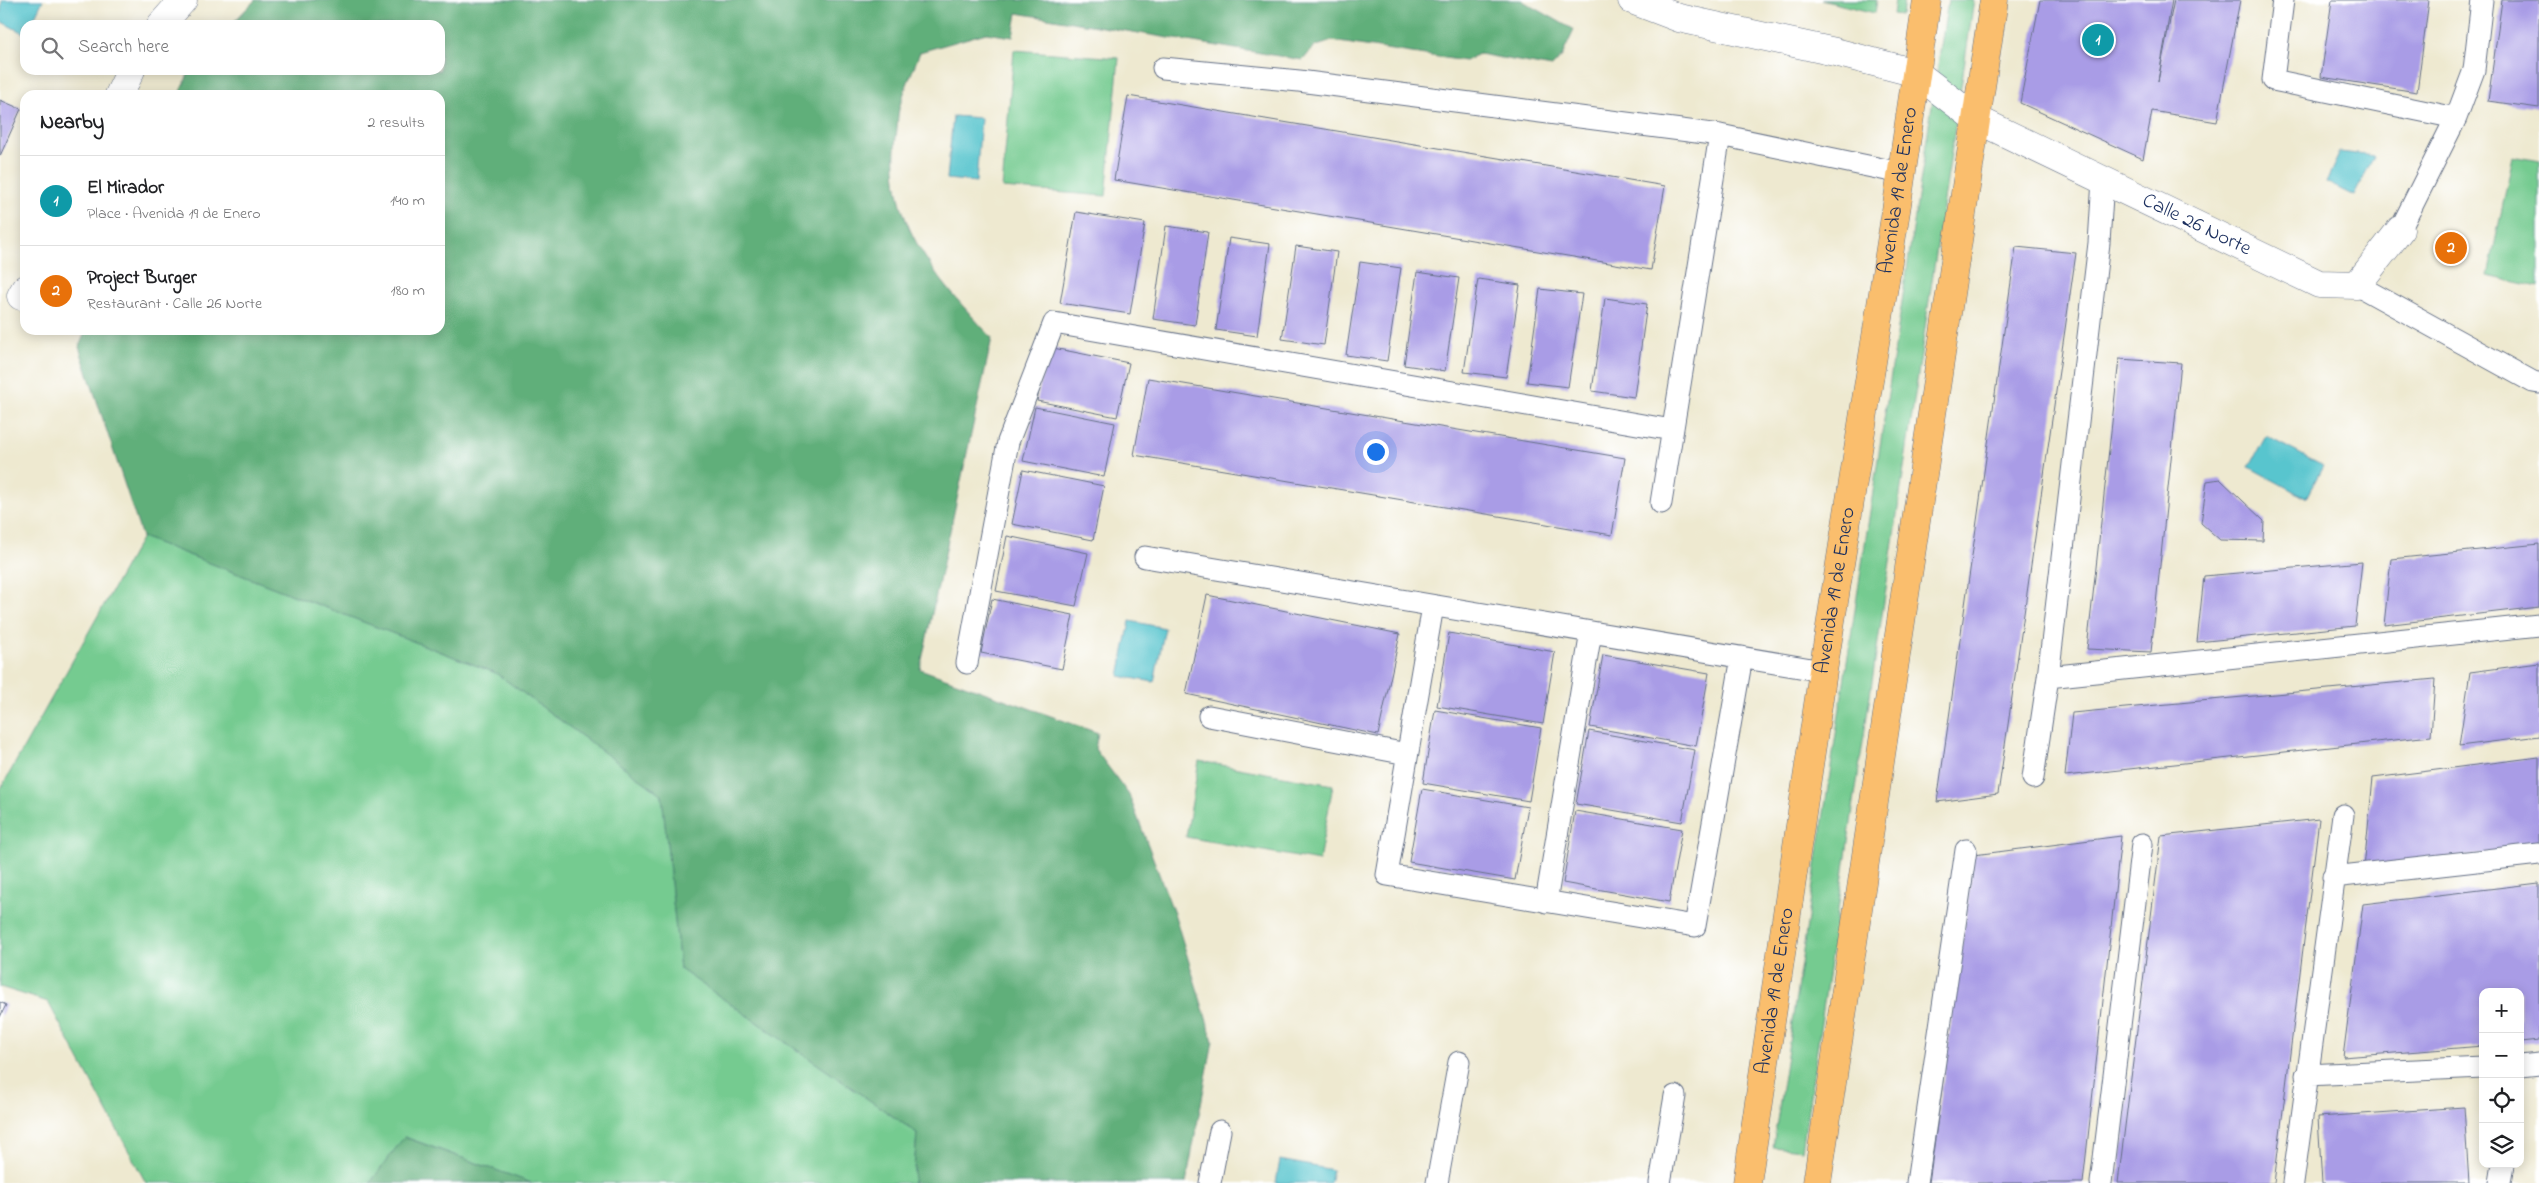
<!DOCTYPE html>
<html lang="en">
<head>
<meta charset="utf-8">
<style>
	:root { --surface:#fff; --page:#f6f6f6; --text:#202124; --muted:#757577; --line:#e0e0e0; --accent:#1f6fb2 }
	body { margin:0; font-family:"Indie Flower",sans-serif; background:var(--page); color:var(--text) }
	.controls { position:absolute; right:15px; bottom:15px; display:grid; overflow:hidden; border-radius:10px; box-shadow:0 2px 12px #0003 }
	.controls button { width:45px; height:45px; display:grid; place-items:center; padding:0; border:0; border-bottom:1px solid var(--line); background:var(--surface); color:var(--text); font:25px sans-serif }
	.you { position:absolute; left:1375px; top:451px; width:18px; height:18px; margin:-12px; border:4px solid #fff; border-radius:50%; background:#1a73e8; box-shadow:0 0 0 8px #1a73e833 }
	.badge { display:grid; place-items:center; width:32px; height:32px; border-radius:50%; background:var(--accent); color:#fff; font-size:16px; font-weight:700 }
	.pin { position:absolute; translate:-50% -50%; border:2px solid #fff; box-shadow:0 1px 5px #0006 }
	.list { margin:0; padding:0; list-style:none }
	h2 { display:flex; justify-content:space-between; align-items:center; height:65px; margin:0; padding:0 20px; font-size:21px }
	h2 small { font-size:16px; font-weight:400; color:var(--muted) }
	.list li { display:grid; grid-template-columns:32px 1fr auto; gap:15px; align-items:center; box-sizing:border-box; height:90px; padding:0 20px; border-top:1px solid var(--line) }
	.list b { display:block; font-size:19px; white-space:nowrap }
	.list p { margin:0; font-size:16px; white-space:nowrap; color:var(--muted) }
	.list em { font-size:16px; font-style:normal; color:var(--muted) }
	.icon { flex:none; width:28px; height:28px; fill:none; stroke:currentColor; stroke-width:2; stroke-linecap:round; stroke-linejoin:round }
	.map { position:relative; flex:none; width:2539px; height:1183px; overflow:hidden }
	.search { position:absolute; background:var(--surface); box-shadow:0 2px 12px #0003; left:20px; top:20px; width:425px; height:55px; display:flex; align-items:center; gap:12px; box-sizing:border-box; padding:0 18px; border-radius:15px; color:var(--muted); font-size:19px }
	.panel { position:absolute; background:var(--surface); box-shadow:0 2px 12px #0003; left:20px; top:90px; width:425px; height:245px; border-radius:15px }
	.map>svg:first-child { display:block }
	.green { fill:#75cb90; stroke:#487d77 }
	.forest { fill:#60af7a; stroke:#3e6f6c }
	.water { fill:#58c5ce; stroke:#3a7a96 }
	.building { fill:#a99ce6 }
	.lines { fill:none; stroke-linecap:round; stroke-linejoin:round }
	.lane-casing { stroke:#657086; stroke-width:23 }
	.street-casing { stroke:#657086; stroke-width:29 }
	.primary-casing { stroke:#657086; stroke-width:29 }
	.lane { stroke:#fff; stroke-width:21 }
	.street { stroke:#fff; stroke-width:28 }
	.primary { stroke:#fabe6d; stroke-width:28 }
	.labels { text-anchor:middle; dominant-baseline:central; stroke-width:4; stroke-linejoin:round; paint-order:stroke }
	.street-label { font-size:21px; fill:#1b2f5e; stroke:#fff }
</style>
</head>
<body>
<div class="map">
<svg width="2539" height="1183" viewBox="0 0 2539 1183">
	<rect width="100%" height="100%" fill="#fff"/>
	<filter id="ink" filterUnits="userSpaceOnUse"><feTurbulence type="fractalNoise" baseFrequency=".02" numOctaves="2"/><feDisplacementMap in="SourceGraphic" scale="10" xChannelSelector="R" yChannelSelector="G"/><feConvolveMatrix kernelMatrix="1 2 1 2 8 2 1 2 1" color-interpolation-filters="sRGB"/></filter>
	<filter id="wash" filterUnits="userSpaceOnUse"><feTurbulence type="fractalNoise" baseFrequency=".0096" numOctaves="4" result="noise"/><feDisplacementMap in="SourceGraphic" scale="20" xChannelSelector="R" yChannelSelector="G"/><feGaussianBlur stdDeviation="1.12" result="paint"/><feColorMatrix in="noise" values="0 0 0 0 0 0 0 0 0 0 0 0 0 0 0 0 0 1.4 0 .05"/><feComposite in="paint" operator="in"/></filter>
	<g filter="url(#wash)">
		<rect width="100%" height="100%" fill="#eee9d0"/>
		<path class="green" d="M1821,0H1877L1875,13Z
			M1895,0H1904L1902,15L1893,14Z
			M1948,0H1974L1802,1150L1773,1147Z
			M1014,50L1119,58L1106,196L1002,188Z
			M2513,156L2539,161V287L2488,276Z
			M142,537L496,673L662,795L680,969L917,1133L913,1183H531L405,1137L370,1183H146L48,1002L0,987V790Z
			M1199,761L1333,785L1319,861L1186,837Z"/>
		<path class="forest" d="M255,0H1521L1574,30L1562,56L1552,67L1479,54L1465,61L1332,41L1314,47L1303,60L1017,13L1013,37L986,33L920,52C914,68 906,85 901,102C897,112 898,125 896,136C886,225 936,277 992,338L920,669L1098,733L1095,749L1129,795L1175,916L1213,1041L1186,1183H913L917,1133L680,969L662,795L496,673L142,537L79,347L86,330H440V95H179L190,70H440V25H231Z
			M404,1137L529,1182L531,1183H370Z"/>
		<path class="water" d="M2,0H43L31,25H25V34L0,21Z
			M953,116L981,118L976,182L947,179Z
			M2340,152L2374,156L2354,196L2326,182Z
			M2266,436L2323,466L2306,498L2249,467Z
			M1130,621L1165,628L1154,682L1119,676Z
			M1280,1160L1333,1170L1330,1183H1276Z"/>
		<g id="blocks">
			<path class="building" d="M2040,0H2172L2158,81L2174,0H2240L2217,122L2152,111L2143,159L2020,103Z
				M2332,0H2429L2417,92L2321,77Z
				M2502,0H2539V108L2488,101Z
				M1128,96L1665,186L1651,270L1114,180Z
				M0,100L21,109L0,156Z
				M1076,212L1145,223L1130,314L1060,303Z
				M1166,226L1208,232L1195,325L1153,319Z
				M1229,238L1270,244L1257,336L1216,330Z
				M1296,246L1337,252L1324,345L1282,339Z
				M2016,247L2076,253L1998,794L1937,802Z
				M1360,262L1401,268L1387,361L1346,355Z
				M1417,272L1459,278L1445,371L1404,365Z
				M1478,279L1520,285L1506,377L1464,372Z
				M1540,289L1582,294L1568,387L1527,382Z
				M1605,298L1647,304L1634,397L1592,391Z
				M1048,347L1129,363L1117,417L1037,401Z
				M2119,359L2181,363L2151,652L2087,649Z
				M1148,378L1625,458L1612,535L1134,455Z
				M1035,407L1115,423L1104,477L1023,461Z
				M1023,470L1104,486L1093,540L1012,524Z
				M2220,479L2264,521L2263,541L2220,540L2201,523L2207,481Z
				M1007,536L1088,553L1076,606L996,591Z
				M2539,544V607L2384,625L2391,559Z
				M2362,562L2355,626L2197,642L2204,576Z
				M1207,595L1400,634L1378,735L1186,694Z
				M992,599L1073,615L1062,669L981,653Z
				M1449,633L1555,652L1543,724L1437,706Z
				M1603,655L1709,673L1696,746L1590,727Z
				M2539,663V736L2459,746L2470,672Z
				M2435,679L2431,736L2065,776L2072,713Z
				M1435,710L1541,728L1529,801L1423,783Z
				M1589,731L1695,750L1682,822L1576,804Z
				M2539,757V848L2364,868L2373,778Z
				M1422,789L1528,807L1515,880L1409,862Z
				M1575,811L1682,829L1669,902L1563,883Z
				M2319,819L2274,1183H2118L2161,836Z
				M2121,836L2083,1183H1929L1974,855Z
				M2539,883V1041L2520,1043V992H2483V1046L2343,1057L2363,904Z
				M0,1002L6,1005L0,1017Z
				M2464,1107L2469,1183H2322L2318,1117Z"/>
		</g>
	</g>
	<g filter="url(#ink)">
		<use href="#blocks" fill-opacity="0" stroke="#657086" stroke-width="1"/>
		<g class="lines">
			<defs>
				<path id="lane" d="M2283,0L2273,80L2456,118L2474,70L2482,0
					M1163,68L1299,81L1720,135L1901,173
					M2400,230L2456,118
					M2357,285L2533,382L2539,383
					M1661,503L1720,135
					M1145,557L1823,671
					M1433,606L1387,875L1695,926L1742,657
					M967,663L1008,442L1054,323L1672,430
					M2048,677L2539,625
					M1209,716L1407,754
					M2033,778L2048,677L2099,243L2103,180
					M2333,877L2539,854
					M1546,902L1591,632
					M2520,1066L2539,1064
					M2306,1075L2483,1067
					M1210,1183L1220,1131
					M1437,1183L1459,1062
					M1660,1183L1675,1096
					M1917,1183L1966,850
					M2101,1183L2142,844
					M2293,1183L2343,815
					M2500,1183L2503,1164"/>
				<g id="street">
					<path id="s1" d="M1632,0L1679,18L1835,52L1916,73L1976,119L2319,284L2357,285L2400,230"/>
					<path d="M161,25L183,0"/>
					<path d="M119,95L131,70"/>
					<path d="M21,296L25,289"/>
				</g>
				<g id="primary">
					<path id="s2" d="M1747,1183L1823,671L1898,198L1927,0"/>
					<path d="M1817,1183L1994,0"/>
				</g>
			</defs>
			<use href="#lane" class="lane-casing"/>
			<use href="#street" class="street-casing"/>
			<use href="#primary" class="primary-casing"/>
			<use href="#lane" class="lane"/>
			<use href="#street" class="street"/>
			<use href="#primary" class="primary"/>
		</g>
	</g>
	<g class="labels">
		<g class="street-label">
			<text stroke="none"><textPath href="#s2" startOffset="1004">Avenida 19 de Enero</textPath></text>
			<text stroke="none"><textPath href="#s1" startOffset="614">Calle 26 Norte</textPath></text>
			<text stroke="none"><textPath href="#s2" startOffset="599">Avenida 19 de Enero</textPath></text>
			<text stroke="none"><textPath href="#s2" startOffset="194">Avenida 19 de Enero</textPath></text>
		</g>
	</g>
</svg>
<div class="controls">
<button>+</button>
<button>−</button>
<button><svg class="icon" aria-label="locate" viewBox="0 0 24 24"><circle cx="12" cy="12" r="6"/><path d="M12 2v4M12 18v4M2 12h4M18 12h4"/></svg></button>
<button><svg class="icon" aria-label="layers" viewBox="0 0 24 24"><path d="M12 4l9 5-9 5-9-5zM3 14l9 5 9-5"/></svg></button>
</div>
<div class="you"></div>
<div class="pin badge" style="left:2098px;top:40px;background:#0f9aa8">1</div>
<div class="pin badge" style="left:2451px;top:248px;background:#e8710a">2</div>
<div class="search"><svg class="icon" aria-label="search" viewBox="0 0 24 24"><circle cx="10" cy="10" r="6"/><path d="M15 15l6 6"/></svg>Search here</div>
<section class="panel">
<h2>Nearby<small>2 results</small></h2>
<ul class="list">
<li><span class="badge" style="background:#0f9aa8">1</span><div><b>El Mirador</b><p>Place · Avenida 19 de Enero</p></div><em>140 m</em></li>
<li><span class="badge" style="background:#e8710a">2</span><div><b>Project Burger</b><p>Restaurant · Calle 26 Norte</p></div><em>180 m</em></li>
</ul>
</section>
</div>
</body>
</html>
